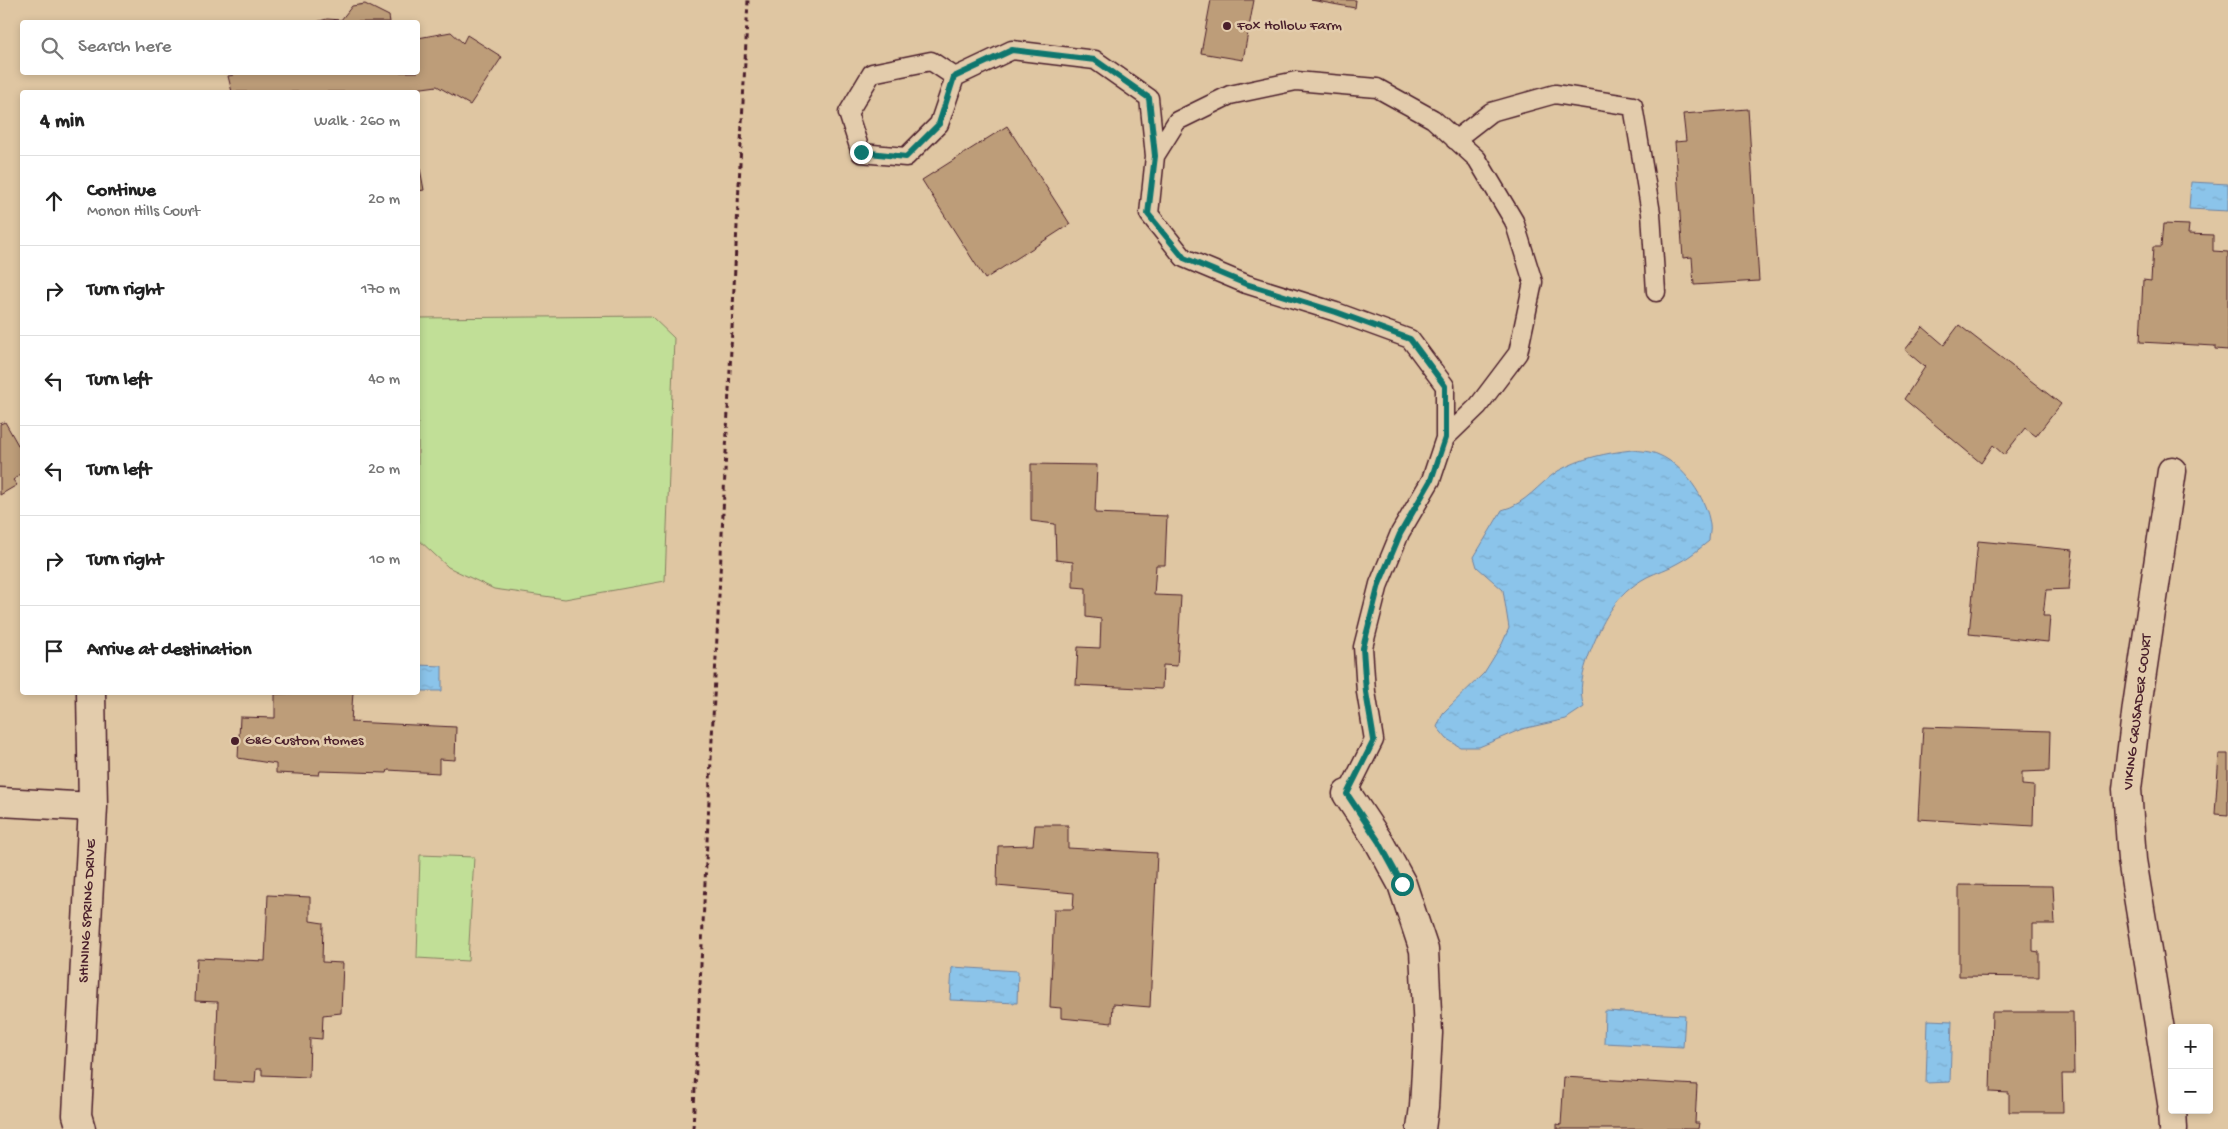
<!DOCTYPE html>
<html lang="en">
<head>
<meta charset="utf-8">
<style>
	:root { --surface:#fff; --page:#f6f6f6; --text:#222; --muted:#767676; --line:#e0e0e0 }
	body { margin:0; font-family:"Gochi Hand",sans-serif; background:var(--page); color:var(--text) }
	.controls { position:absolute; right:15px; bottom:15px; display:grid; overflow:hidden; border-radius:5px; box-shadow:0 2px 8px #0003 }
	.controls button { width:45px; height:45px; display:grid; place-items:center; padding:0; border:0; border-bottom:1px solid var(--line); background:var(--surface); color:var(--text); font:25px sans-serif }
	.stop { position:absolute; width:15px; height:15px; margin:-11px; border:4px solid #0f766e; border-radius:50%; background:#fff }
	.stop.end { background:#0f766e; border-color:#fff; box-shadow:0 1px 5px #0008 }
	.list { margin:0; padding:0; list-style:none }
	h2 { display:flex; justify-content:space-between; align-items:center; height:65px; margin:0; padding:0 20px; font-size:21px }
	h2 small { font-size:16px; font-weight:400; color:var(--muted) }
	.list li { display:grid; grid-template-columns:32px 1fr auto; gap:15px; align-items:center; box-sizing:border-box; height:90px; padding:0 20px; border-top:1px solid var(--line) }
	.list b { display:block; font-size:19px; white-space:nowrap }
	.list p { margin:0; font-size:16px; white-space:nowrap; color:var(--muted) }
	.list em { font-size:16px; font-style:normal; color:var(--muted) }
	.icon { flex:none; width:28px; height:28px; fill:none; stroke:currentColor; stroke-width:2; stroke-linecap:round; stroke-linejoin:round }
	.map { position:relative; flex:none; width:2228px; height:1129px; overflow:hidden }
	.search { position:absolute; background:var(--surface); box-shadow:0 2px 8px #0003; left:20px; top:20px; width:400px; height:55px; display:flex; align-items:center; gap:12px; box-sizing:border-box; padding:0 18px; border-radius:5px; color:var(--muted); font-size:19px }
	.panel { position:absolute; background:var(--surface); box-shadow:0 2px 8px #0003; left:20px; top:90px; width:400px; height:605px; border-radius:5px }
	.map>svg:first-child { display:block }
	.garden { fill:#c1df97; stroke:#867f61 }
	.water { fill:url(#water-ripples); stroke:#71829e }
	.building { fill:#bd9d79; stroke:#4a1f2b }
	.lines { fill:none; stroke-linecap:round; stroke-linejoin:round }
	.service-casing { stroke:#4a1f2b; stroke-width:21 }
	.minor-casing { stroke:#4a1f2b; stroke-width:31 }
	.path { stroke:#4a1f2b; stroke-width:3; stroke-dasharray:5 4; stroke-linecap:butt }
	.service { stroke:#e3ccac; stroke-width:18 }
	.minor { stroke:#e3ccac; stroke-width:28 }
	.route { stroke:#0f766e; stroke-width:6 }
	.poi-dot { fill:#4a1f2b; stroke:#e3ccac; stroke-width:2 }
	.labels { text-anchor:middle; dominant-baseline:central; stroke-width:5; stroke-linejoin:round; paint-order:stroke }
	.poi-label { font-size:15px; fill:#4a1f2b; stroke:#e3ccac; text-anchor:start }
	.street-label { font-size:15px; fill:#4a1f2b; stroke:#e3ccac }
</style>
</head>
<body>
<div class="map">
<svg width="2228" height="1129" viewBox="0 0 2228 1129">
	<defs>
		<pattern id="water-ripples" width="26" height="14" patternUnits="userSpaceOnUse" patternTransform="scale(1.25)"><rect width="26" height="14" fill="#8bc4ea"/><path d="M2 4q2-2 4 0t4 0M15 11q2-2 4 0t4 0" fill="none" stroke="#79a8c9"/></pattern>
	</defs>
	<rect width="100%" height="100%" fill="#dfc6a2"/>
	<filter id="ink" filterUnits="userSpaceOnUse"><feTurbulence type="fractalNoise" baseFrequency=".02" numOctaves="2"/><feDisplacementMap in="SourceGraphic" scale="10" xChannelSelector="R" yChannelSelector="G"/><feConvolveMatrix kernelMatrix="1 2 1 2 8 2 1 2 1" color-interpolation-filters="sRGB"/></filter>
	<g filter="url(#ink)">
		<path class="garden" d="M651,316L674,338L665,581L565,599L494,589L448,567L418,539V318Z
			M420,855L474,857L468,961L417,958Z"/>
		<path class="water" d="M2191,182L2228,184V211L2189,209Z
			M1632,450C1640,451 1651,451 1659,455C1683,465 1707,498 1710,525C1711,530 1709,536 1709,541C1699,549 1690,557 1678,563C1668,569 1657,572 1647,577C1614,595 1602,622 1589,655C1583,671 1578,691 1584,707L1566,719L1522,729L1479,747H1460L1447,739L1437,727L1443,713L1484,673L1502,644L1509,628L1503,590L1477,567L1474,557L1502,510C1526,504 1538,484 1558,471C1581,458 1606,453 1632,450Z
			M418,665L442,666V691H418Z
			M952,967L1018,971L1017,1003L950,1000Z
			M1605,1011L1685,1015L1683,1047L1604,1043Z
			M1928,1020L1952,1021L1950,1082L1926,1083Z"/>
		<path class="building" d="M1211,0H1254L1243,60L1201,53Z
			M1311,0H1356L1355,8Z
			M365,4L389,16L390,22H316L327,19L341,20L352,6Z
			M451,32L463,43L467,35L502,57L470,105L437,86L393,92H232L228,76L234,75L233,72H418V38Z
			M1748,109L1759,281L1694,285L1692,257L1683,258L1675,142L1686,141L1683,114Z
			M1007,126L1070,224L985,279L922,180Z
			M418,158L424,190L418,191Z
			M2163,224L2189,225L2188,234L2213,235V251L2228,252V350L2215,349V346L2140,342L2143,280L2151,281L2153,247H2161Z
			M1959,325L2061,404L2036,436L2025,428L2004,455L1993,445L1981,463L1904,399L1925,367L1905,350L1923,327L1944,345Z
			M5,422L22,452V473L13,480L17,485L0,495V424Z
			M1031,464L1097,465L1095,513L1167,516L1165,565H1156L1154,595L1181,596L1177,666L1163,665L1162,689L1076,685L1078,647L1100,648L1101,619L1086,617V588L1073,587V562L1056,560L1055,524L1031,521Z
			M1978,541L2073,550L2069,589L2046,590L2043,616H2050L2048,642L1969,634Z
			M353,692L351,722L456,727L455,760L439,759V773L388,770L387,773L320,771L319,775L276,773V764L238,758L240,717L275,718V694Z
			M1923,727L2050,731L2049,771L2022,772V785L2034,786L2033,826L1918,819Z
			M2219,754H2228V815L2215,814Z
			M1035,825H1068V848L1157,853L1150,1007L1113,1004L1112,1023L1061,1018V1008L1050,1007L1054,909H1073L1074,893L997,886L998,846L1033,845Z
			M1959,885L2053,886L2055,924H2033V951L2039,952V977L1959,976Z
			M268,895L310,897V921L323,923L322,962L343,963L341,1013L323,1015L322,1039L310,1038L309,1077L262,1075V1069H256L255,1083L215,1081L218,1002L195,1001L197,958L265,961Z
			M1992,1012H2073L2074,1074H2062L2063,1112H2009V1093L1990,1092Z
			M1564,1077L1697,1085L1695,1123H1699L1698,1129H1557V1124L1561,1125Z"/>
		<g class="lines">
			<defs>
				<path id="service" d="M955,77L931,61L872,73L848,113L861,153L906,157L939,124L955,77L1012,50L1095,60L1149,98L1155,156
					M1455,140L1491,112L1555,94L1633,106L1651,213L1656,292
					M1347,794L1374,740L1366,692L1363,647L1379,584L1400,533L1431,480L1445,438V386L1410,339L1336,312L1246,284L1184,258L1149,214L1155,156L1177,121L1230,95L1296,81L1377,88L1433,119L1477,159L1514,221L1533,282L1518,353L1478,406L1445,438"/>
				<path id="minor" d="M1347,794L1379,842L1402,884L1424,950L1428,1033L1424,1107L1421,1129
					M0,802L93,807
					M2172,1103L2132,860L2127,789L2137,706L2172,471
					M2172,1110L2173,1129
					M81,1129L77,1115L93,807L91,692"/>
			</defs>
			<use href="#service" class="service-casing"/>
			<use href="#minor" class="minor-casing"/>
			<path class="path" d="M693,1129L748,0"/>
			<use href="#service" class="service"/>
			<use href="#minor" class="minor"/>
		</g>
	</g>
	<g class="lines" filter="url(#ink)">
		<path class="route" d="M861,152L906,157L939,124L954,77L1012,50L1095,60L1149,98L1155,156L1148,214L1184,258L1246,284L1336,312L1410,339L1445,386V438L1431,480L1400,534L1379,584L1363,648L1366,692L1374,740L1347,794L1379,842L1402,884"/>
	</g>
	<g class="poi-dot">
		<circle cx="1227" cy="26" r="5"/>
		<circle cx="235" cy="741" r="5"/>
	</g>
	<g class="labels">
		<g class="poi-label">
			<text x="1237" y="26">Fox Hollow Farm</text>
			<text x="245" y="741">G&amp;G Custom Homes</text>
		</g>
		<g class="street-label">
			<text transform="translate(2138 712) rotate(-83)">VIKING CRUSADER COURT</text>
			<text transform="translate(88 911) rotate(-87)">SHINING SPRING DRIVE</text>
		</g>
	</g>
</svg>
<div class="controls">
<button>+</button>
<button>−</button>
</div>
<div class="stop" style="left:1402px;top:884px"></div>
<div class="stop end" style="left:861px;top:152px"></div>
<div class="search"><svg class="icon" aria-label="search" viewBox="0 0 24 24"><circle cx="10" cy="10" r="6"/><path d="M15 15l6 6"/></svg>Search here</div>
<section class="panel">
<h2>4 min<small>Walk · 260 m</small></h2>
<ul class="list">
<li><svg class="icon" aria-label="ahead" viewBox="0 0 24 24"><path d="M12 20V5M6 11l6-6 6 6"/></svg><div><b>Continue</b><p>Monon Hills Court</p></div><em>20 m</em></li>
<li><svg class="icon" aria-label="right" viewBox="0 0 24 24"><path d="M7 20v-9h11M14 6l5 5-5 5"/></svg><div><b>Turn right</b></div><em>170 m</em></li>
<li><svg class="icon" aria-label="left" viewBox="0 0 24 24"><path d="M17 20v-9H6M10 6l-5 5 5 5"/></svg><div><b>Turn left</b></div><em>40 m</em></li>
<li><svg class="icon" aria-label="left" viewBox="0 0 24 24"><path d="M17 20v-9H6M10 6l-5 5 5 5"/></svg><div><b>Turn left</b></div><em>20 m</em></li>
<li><svg class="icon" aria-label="right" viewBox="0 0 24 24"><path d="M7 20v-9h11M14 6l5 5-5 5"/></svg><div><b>Turn right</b></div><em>10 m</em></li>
<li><svg class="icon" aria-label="arrive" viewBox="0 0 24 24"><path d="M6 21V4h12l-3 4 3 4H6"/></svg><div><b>Arrive at destination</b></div></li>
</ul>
</section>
</div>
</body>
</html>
